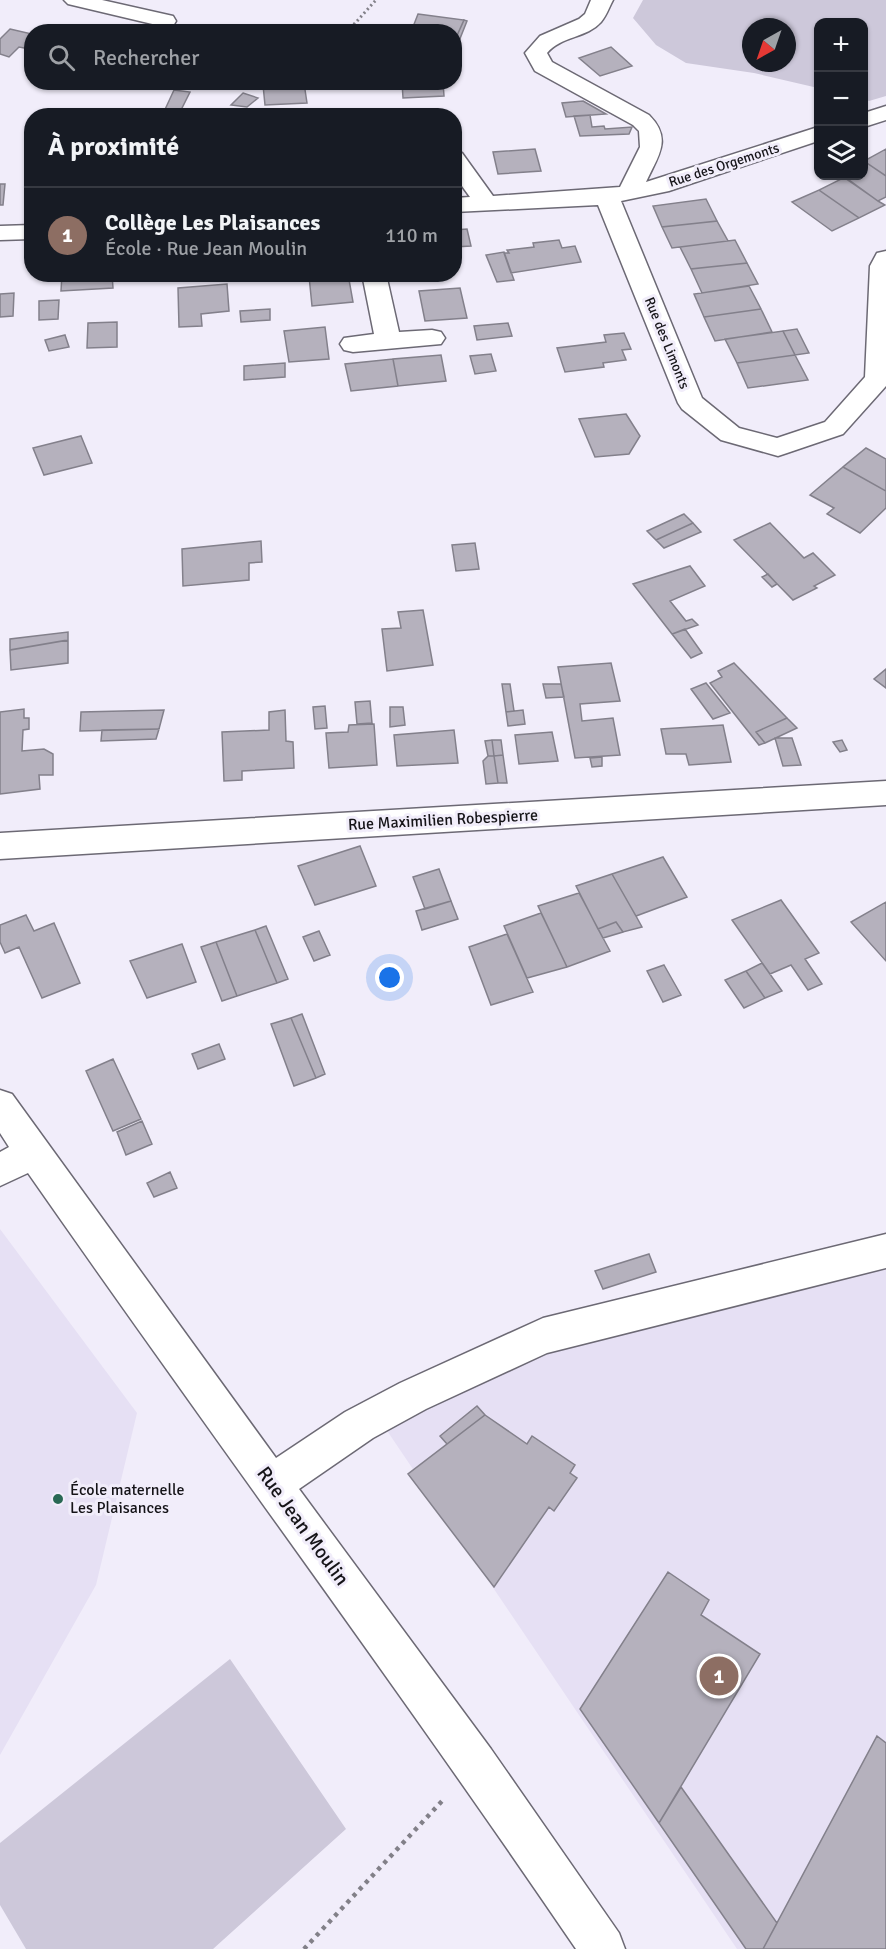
<!DOCTYPE html>
<html lang="fr">
<head>
<meta charset="utf-8">
<style>
	:root { --surface:#171b24; --page:#242831; --text:#f1f3f6; --muted:#9ea1a6; --line:#363941; --accent:#0b8043 }
	body { margin:0; font-family:Signika,sans-serif; background:var(--page); color:var(--text) }
	.controls { position:absolute; right:18px; top:18px; display:grid; overflow:hidden; border-radius:12px; box-shadow:0 2px 4px #0004 }
	.controls button { width:54px; height:54px; display:grid; place-items:center; padding:0; border:0; border-bottom:2px solid var(--line); background:var(--surface); color:var(--text); font:30px sans-serif }
	.compass { position:absolute; left:742px; top:18px; width:54px; height:54px; border-radius:50%; background:var(--surface); box-shadow:0 2px 4px #0004; rotate:220deg }
	.you { position:absolute; left:390px; top:978px; width:21px; height:21px; margin:-15px; border:4px solid #fff; border-radius:50%; background:#1a73e8; box-shadow:0 0 0 9px #1a73e833 }
	.badge { display:grid; place-items:center; width:39px; height:39px; border-radius:50%; background:var(--accent); color:#fff; font-size:20px; font-weight:700 }
	.pin { position:absolute; translate:-50% -50%; border:3px solid #fff; box-shadow:0 2px 6px #0006 }
	.list { margin:0; padding:0; list-style:none }
	h2 { display:flex; justify-content:space-between; align-items:center; height:78px; margin:0; padding:0 24px; font-size:26px }
	h2 small { font-size:20px; font-weight:400; color:var(--muted) }
	.list li { display:grid; grid-template-columns:39px 1fr auto; gap:18px; align-items:center; box-sizing:border-box; height:96px; padding:0 24px; border-top:2px solid var(--line) }
	.list b { display:block; font-size:22px; white-space:nowrap }
	.list p { margin:0; font-size:20px; white-space:nowrap; color:var(--muted) }
	.list em { font-size:20px; font-style:normal; color:var(--muted) }
	.icon { flex:none; width:33px; height:33px; fill:none; stroke:currentColor; stroke-width:2; stroke-linecap:round; stroke-linejoin:round }
	.map { position:relative; flex:none; width:886px; height:1949px; overflow:hidden }
	.search { position:absolute; background:var(--surface); box-shadow:0 2px 4px #0004; left:24px; top:24px; width:438px; height:66px; display:flex; align-items:center; gap:15px; box-sizing:border-box; padding:0 21px; border-radius:24px; color:var(--muted); font-size:22px }
	.panel { position:absolute; background:var(--surface); box-shadow:0 2px 4px #0004; left:24px; top:108px; width:438px; height:174px; border-radius:24px }
	.map>svg:first-child { display:block }
	.built { fill:#e6e0f4 }
	.green { fill:#cdc8da; fill-rule:evenodd }
	.building { fill:#b5b1bd; stroke:#83808b; stroke-width:1.5 }
	.lines { fill:none; stroke-linecap:round; stroke-linejoin:round }
	.minor-casing { stroke:#6c6974; stroke-width:3 }
	.path-far1 { stroke:#828088; stroke-width:3; stroke-dasharray:2 3; stroke-linecap:butt }
	.path { stroke:#828088; stroke-width:4.5; stroke-dasharray:4 5; stroke-linecap:butt }
	.minor { fill:#fff; fill-rule:evenodd }
	.poi-dot { fill:#296854; stroke:#f1edfa; stroke-width:2 }
	.labels { text-anchor:middle; dominant-baseline:central; stroke-width:6; stroke-linejoin:round; paint-order:stroke }
	.far-street-label { font-size:14px; fill:#151418; stroke:#f1edfa }
	.street-label { font-size:16px; fill:#151418; stroke:#f1edfa }
	.poi-label { font-size:16px; fill:#151418; stroke:#f1edfa; text-anchor:start }
	.near-street-label { font-size:20px; fill:#151418; stroke:#f1edfa }
</style>
</head>
<body>
<div class="map">
<svg width="886" height="1949" viewBox="0 0 886 1949">
	<rect width="100%" height="100%" fill="#f1edfa"/>
	<path class="built" d="M0,1229L137,1413L96,1585L0,1755Z
		M886,1237V1949H737L369,1404Z"/>
	<path class="green" d="M643,0H886V96L869,101L864,99V22H818V88L754,73L686,63L656,45L633,18ZM751,27H787V63H751Z
		M230,1659L346,1829L213,1949H26L0,1905V1843Z"/>
	<path class="building" d="M418,14L464,20L455,40L459,41L456,48H454V32H411Z
		M464,20L467,21L459,41L455,40Z
		M10,29L32,34V41L24,48L19,47L9,57L0,54V39Z
		M611,47L632,66L600,76L579,58Z
		M334,82H376V85L335,87Z
		M402,82H443L444,96L403,98Z
		M304,83L307,103L265,105L263,85Z
		M174,90L190,92L178,116H162Z
		M243,93L258,98L247,107L231,105Z
		M583,101L606,114L566,117L562,103Z
		M590,115L592,127L604,126L605,129L632,127L629,134L580,136L574,116Z
		M535,149L541,171L498,174L493,152Z
		M886,149V176L864,161Z
		M864,161L886,176V197L878,201L842,176H864Z
		M845,177L878,201L885,205L859,218L819,190Z
		M0,184H5L3,205H0Z
		M819,190L859,218L832,231L792,202Z
		M706,199L717,221L662,227L653,206Z
		M717,221L728,241L672,248L662,227Z
		M467,229L471,246L454,247V230Z
		M559,240L562,248L575,246L581,262L511,273L504,253H509L507,250L534,247L533,243Z
		M735,240L747,263L691,269L680,247Z
		M504,252L514,280L497,282L486,255Z
		M747,263L758,284L702,293L691,269Z
		M62,274H112L113,288L61,291Z
		M239,274H266L267,277L239,279Z
		M348,274L353,302L312,306L309,276Z
		M227,284L229,311L201,314L202,326L179,327L178,288Z
		M749,286L761,309L704,317L694,294Z
		M460,288L467,318L425,321L419,291Z
		M14,293L13,316L0,317V294Z
		M59,300L58,319L39,320V301Z
		M270,309V320L241,322L240,311Z
		M761,309L772,332L715,341L704,317Z
		M117,322V347L87,348L88,323Z
		M508,323L512,336L477,340L474,326Z
		M325,327L329,359L289,362L284,331Z
		M797,329L809,353L795,355L783,331Z
		M783,331L795,355L737,363L725,339Z
		M624,333L631,349L622,350L626,360L603,363L604,367L565,372L557,348L606,342L604,335Z
		M65,335L69,347L49,351L45,340Z
		M491,354L496,371L475,374L470,356Z
		M441,355L446,381L398,386L393,359Z
		M795,355L808,380L748,388L737,363Z
		M393,359L398,386L351,391L345,364Z
		M285,363V377L244,380V366Z
		M626,414L640,436L629,454L595,457L579,419Z
		M81,436L92,463L44,475L33,448Z
		M866,448L886,459V491L843,467Z
		M843,467L886,491V508L860,533L827,514L834,508L810,495Z
		M684,514L693,523L656,540L647,531Z
		M693,523L701,532L664,548L656,540Z
		M770,523L804,558L813,553L835,575L814,586L817,588L793,600L734,540Z
		M261,541L262,562L249,563V580L183,586L182,549Z
		M475,543L479,569L456,571L452,545Z
		M690,566L705,586L670,601L686,621L692,619L698,625L672,634L633,584Z
		M768,574L777,584L772,587L762,577Z
		M423,610L433,665L387,671L382,629L401,628L398,612Z
		M685,629L702,653L691,658L672,634Z
		M68,632V640L10,650V639Z
		M68,640V663L11,670L10,650Z
		M611,663L620,701L580,704L582,721L613,718L620,755L575,758L558,667Z
		M734,663L787,718L756,732L765,743L759,745L710,683L722,677L718,671Z
		M886,669V688L874,679Z
		M706,683L730,713L713,719L691,689Z
		M502,684H510L514,711L506,712Z
		M543,684H561L564,697L546,698Z
		M370,701L372,723L357,724L355,702Z
		M325,706L327,728L315,729L313,707Z
		M390,707H403L405,725L390,727Z
		M24,709V718H29V729L23,730L22,751L44,749L53,754V775H39L40,789L0,794V712Z
		M164,710L159,729L80,731L81,712Z
		M285,710L286,741L293,742L294,768L242,771V780L224,781L222,732L269,730V712Z
		M523,710L525,724L508,726L506,712Z
		M787,718L797,728L765,743L756,732Z
		M374,724L377,765L329,768L326,733L348,732L349,725Z
		M723,725L731,762L689,765L686,754H666L661,729Z
		M159,729L156,739L101,741L102,730Z
		M454,730L458,763L397,766L394,735Z
		M552,732L558,761L519,764L515,735Z
		M775,738H792L801,765L783,766Z
		M492,740H501L503,755L494,756Z
		M492,740L494,756H488L485,741Z
		M842,740L847,750L840,752L833,742Z
		M503,755L507,783H498L494,756Z
		M488,756H494L498,783L486,784L483,761Z
		M602,757V766L592,767L590,758Z
		M360,846L376,886L315,905L298,866Z
		M663,857L687,897L636,916L612,874Z
		M439,869L451,901L425,909L413,877Z
		M612,874L636,916L642,927L623,932L616,922L598,929L576,886Z
		M579,893L610,951L567,967L538,906Z
		M781,900L819,953L805,959L822,984L808,990L791,965L770,974L732,920Z
		M451,901L458,919L422,930L416,911Z
		M886,902V961L851,922Z
		M541,913L567,967L527,978L504,926Z
		M26,915L34,931L54,923L80,983L42,998L19,947L5,953L0,942V925Z
		M616,922L623,932L603,938L598,929Z
		M266,926L288,979L277,983L255,930Z
		M255,930L277,983L237,996L216,942Z
		M319,931L330,955L314,961L303,937Z
		M507,934L533,992L491,1005L469,947Z
		M216,942L237,996L222,1001L201,947Z
		M182,944L196,982L147,998L130,961Z
		M762,963L782,991L765,998L746,971Z
		M664,965L681,995L663,1002L647,971Z
		M746,971L765,998L744,1008L725,980Z
		M302,1014L325,1074L316,1078L291,1018Z
		M291,1018L316,1078L294,1086L271,1024Z
		M219,1044L225,1059L198,1069L192,1054Z
		M113,1059L141,1119L113,1131L86,1071Z
		M142,1121L152,1144L126,1155L117,1132Z
		M170,1172L177,1188L154,1197L147,1183Z
		M649,1254L656,1272L603,1289L595,1271Z
		M477,1406L485,1415L447,1444L440,1436Z
		M485,1415L527,1444L532,1436L575,1465L570,1473L577,1478L554,1511L549,1507L494,1587L408,1474Z
		M668,1572L709,1600L701,1615L760,1654L659,1823L580,1709Z
		M877,1736L886,1743V1949H763Z
		M681,1787L777,1923L763,1949H746L659,1823Z"/>
	<g class="lines">
		<defs>
			<path id="minor" d="M64,0H102L173,16L176,21L173,26L165,27L68,4Z
				M591,0H613C609,7 607,15 601,22C587,38 561,36 547,53L552,62L649,115C673,139 658,156 646,182L818,127V141L669,191L621,201L702,398L739,428L777,438L825,422L865,377L870,266L877,253L886,251V386L843,434L787,453L778,456L721,440L682,409L678,403L598,205L454,212V198L470,197L454,175V151L462,153L493,196L620,187L640,147L639,131L633,125L535,71L525,53L540,36L579,19L585,14Z
				M886,106V120L864,127V113Z
				M32,225V239L0,240V226Z
				M362,274H386L399,332L432,330L441,332L445,338L441,344L353,352L344,350L340,344L344,338L374,334Z
				M886,781V805L0,859V833Z
				M0,1090L12,1094L276,1458L345,1412L400,1383L543,1318L886,1234V1268L547,1353L426,1409L373,1438L299,1489L491,1749L619,1933L625,1949H576C398,1687 209,1433 28,1173L0,1186V1152L9,1147L0,1133Z"/>
		</defs>
		<use href="#minor" class="minor-casing"/>
		<path class="path-far1" d="M196,27L216,32
			M347,32L376,0"/>
		<path class="path" d="M304,1949L443,1800"/>
		<use href="#minor" class="minor"/>
	</g>
	<circle class="poi-dot" cx="58" cy="1499" r="6"/>
	<g class="labels">
		<g class="far-street-label">
			<text transform="translate(724 165) rotate(-18)">Rue des Orgemonts</text>
			<text transform="translate(667 343) rotate(68)">Rue des Limonts</text>
		</g>
		<g class="street-label">
			<text transform="translate(443 820) rotate(-3)">Rue Maximilien Robespierre</text>
		</g>
		<g class="poi-label">
			<text x="70" y="1490">École maternelle<tspan x="70" dy="18">Les Plaisances</tspan></text>
		</g>
		<g class="near-street-label">
			<text transform="translate(303 1526) rotate(54)">Rue Jean Moulin</text>
		</g>
	</g>
</svg>
<div class="controls">
<button>+</button>
<button>−</button>
<button><svg class="icon" aria-label="layers" viewBox="0 0 24 24"><path d="M12 4l9 5-9 5-9-5zM3 14l9 5 9-5"/></svg></button>
</div>
<svg class="compass" viewBox="-18 -18 36 36"><path d="M0-13l5 13h-10z" fill="#e53935"/><path d="M0 13l5-13h-10z" fill="#9ea1a6"/></svg>
<div class="you"></div>
<div class="pin badge" style="left:719px;top:1676px;background:#8d6e63">1</div>
<div class="search"><svg class="icon" aria-label="search" viewBox="0 0 24 24"><circle cx="10" cy="10" r="6"/><path d="M15 15l6 6"/></svg>Rechercher</div>
<section class="panel">
<h2>À proximité<small></small></h2>
<ul class="list">
<li><span class="badge" style="background:#8d6e63">1</span><div><b>Collège Les Plaisances</b><p>École · Rue Jean Moulin</p></div><em>110 m</em></li>
</ul>
</section>
</div>
</body>
</html>
